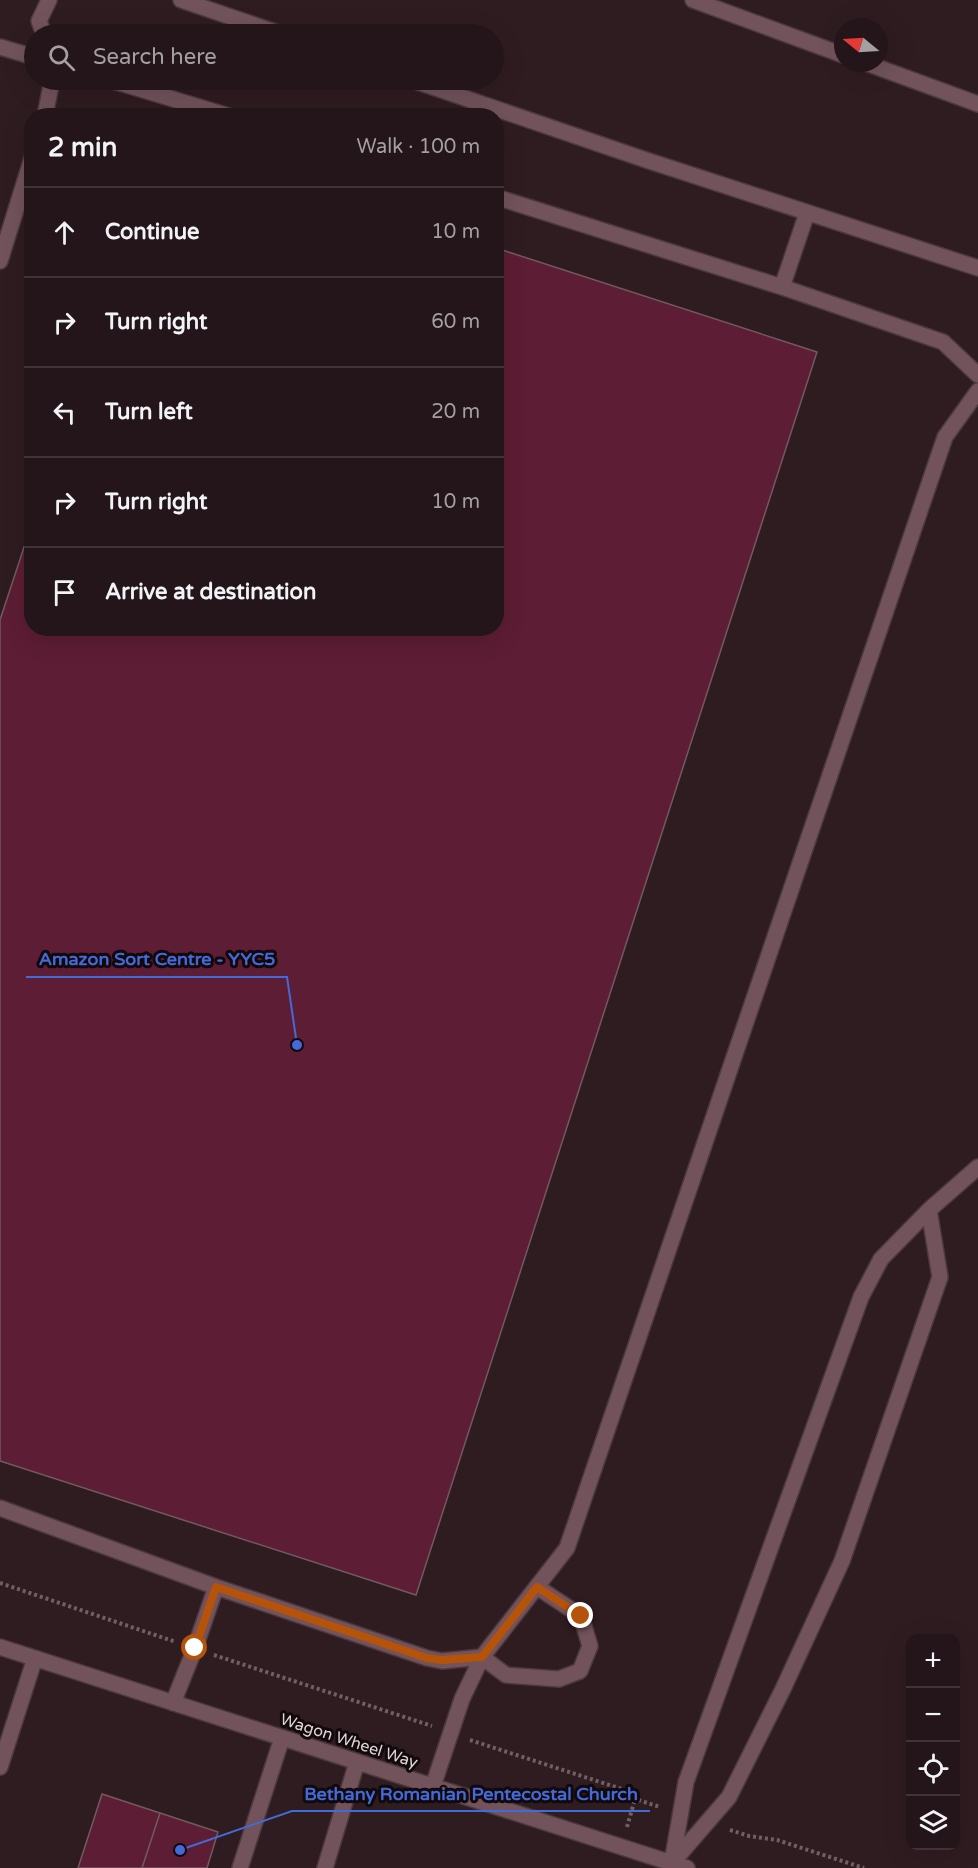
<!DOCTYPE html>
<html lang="en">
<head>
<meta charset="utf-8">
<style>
	:root { --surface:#231519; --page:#2b1e22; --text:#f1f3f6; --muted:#a39fa2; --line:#403438 }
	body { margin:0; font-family:"Varela Round",sans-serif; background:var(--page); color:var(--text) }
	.controls { position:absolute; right:18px; bottom:18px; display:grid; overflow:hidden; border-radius:12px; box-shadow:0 6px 24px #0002 }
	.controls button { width:54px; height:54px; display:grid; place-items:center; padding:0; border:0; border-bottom:2px solid var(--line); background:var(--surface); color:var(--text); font:30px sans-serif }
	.compass { position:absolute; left:834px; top:18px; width:54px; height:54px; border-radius:50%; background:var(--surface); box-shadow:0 6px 24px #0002; rotate:288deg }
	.stop { position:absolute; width:18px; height:18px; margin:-14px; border:4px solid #b45309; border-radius:50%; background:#fff }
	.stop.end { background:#b45309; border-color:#fff; box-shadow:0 2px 6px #0008 }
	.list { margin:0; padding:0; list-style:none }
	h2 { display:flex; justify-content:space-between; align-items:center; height:78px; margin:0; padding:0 24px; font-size:26px }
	h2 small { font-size:20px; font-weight:400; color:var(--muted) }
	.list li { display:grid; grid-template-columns:39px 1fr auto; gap:18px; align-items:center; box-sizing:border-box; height:90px; padding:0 24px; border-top:2px solid var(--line) }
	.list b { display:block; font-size:22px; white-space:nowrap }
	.list em { font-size:20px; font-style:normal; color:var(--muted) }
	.icon { flex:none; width:33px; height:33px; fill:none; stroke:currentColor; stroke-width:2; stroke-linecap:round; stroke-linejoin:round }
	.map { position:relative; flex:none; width:978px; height:1868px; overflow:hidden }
	.search { position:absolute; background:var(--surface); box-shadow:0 6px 24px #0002; left:24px; top:24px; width:480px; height:66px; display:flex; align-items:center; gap:15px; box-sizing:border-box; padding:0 21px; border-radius:33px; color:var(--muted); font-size:22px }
	.panel { position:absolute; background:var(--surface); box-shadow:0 6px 24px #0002; left:24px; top:108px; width:480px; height:528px; border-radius:24px }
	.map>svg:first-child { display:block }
	.building { fill:#5d1d34; stroke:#715a60; stroke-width:1.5 }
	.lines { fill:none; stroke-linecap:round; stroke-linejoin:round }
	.minor-casing { stroke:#4b393e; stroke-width:18 }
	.path { stroke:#706064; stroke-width:4; stroke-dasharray:3 3; stroke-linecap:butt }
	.minor { stroke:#72535b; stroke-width:15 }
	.route { stroke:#b45309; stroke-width:8 }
	.labels { text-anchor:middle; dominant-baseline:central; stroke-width:6; stroke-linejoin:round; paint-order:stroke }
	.street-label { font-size:16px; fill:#e1d4d7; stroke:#11090b }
	.leader { fill:none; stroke:#4469d8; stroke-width:2 }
	.callout-dot { fill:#4469d8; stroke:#11090b; stroke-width:2 }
	.callout-label { font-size:18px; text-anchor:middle; font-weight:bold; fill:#4469d8; stroke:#11090b; stroke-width:6; stroke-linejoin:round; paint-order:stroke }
</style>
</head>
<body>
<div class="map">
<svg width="978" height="1868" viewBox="0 0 978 1868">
	<rect width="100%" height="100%" fill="#2f1c21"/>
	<path class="building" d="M496,248L817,352L416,1595L0,1461V620L32,523V628H496Z
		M102,1794L218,1832L207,1868H78Z
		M160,1813L218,1832L207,1868H142Z"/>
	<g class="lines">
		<defs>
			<path id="minor" d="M181,0L281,34
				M693,0L843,55
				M44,34L39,21L49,0
				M0,47L34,57
				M866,63L978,104
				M110,80L229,116
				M412,80L646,160L978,268
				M45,116L52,80
				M496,197L782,287L943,342L978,375
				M0,261L32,158
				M782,287L807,213
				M0,1508L216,1587L427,1658L442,1661L482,1657L506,1675L559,1679L580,1671L590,1646L581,1616L537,1587
				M0,1647L687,1868
				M173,1703L195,1648L216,1587
				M0,1767L35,1658
				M433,1786L462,1699L482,1657L567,1548L945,437L978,391
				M672,1863L729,1797L783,1689L842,1561L940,1277L929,1210
				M240,1868L282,1738
				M325,1868L357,1762
				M671,1868L686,1782L861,1297L881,1259L929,1210L978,1167"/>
		</defs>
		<use href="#minor" class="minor-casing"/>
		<path class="path" d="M0,1583L176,1642
			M214,1655L432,1726
			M470,1740L628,1791L635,1799L660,1807
			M627,1827L635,1799
			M730,1830L749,1836L777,1840L864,1868"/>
		<use href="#minor" class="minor"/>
	</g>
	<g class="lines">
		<path class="route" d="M195,1648L216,1587L427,1658L442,1660L482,1657L537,1587L581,1616"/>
	</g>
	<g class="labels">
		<g class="street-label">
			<text transform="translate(349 1741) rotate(18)">Wagon Wheel Way</text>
		</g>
	</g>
	<path class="leader" d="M297 1045L287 977H26M180 1850L292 1811H650"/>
	<g class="callout-dot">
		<circle cx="297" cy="1045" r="6"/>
		<circle cx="180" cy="1850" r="6"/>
	</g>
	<g class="callout-label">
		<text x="157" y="965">Amazon Sort Centre - YYC5</text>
		<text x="471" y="1800">Bethany Romanian Pentecostal Church</text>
	</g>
</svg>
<div class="controls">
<button>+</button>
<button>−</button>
<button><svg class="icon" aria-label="locate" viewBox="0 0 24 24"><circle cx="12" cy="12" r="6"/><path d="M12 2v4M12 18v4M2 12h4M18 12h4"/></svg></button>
<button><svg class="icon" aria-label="layers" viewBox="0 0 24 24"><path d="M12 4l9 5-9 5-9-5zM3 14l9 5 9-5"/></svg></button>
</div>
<svg class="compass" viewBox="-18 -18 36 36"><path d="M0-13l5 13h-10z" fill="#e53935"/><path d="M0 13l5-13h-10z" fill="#a39fa2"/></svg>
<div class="stop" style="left:195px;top:1648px"></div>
<div class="stop end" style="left:581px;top:1616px"></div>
<div class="search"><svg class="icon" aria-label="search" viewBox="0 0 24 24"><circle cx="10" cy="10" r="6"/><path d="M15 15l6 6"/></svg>Search here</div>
<section class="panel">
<h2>2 min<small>Walk · 100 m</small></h2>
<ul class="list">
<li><svg class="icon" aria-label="ahead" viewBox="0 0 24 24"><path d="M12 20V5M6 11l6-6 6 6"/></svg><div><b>Continue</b></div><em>10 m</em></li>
<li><svg class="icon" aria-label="right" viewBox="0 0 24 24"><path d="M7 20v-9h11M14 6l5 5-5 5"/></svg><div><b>Turn right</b></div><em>60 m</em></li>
<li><svg class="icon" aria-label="left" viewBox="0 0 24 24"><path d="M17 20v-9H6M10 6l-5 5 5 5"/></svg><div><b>Turn left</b></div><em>20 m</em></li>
<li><svg class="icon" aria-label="right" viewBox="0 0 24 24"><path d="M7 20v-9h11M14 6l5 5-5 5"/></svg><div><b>Turn right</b></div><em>10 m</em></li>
<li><svg class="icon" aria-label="arrive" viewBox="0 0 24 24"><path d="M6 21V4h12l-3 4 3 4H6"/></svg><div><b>Arrive at destination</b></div></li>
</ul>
</section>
</div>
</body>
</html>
